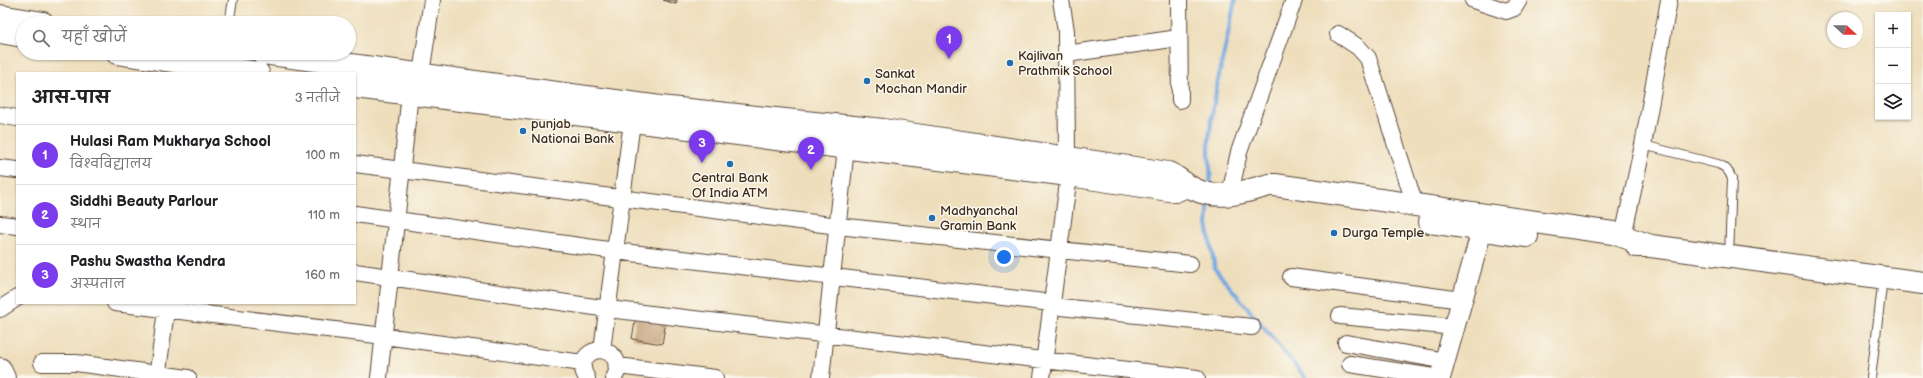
<!DOCTYPE html>
<html lang="hi">
<head>
<meta charset="utf-8">
<style>
	:root { --surface:#fff; --page:#f6f6f6; --text:#202124; --muted:#757577; --line:#e0e0e0; --accent:#7c3aed }
	body { margin:0; font-family:"Balsamiq Sans","Playpen Sans Deva",sans-serif; background:var(--page); color:var(--text) }
	.controls { position:absolute; right:12px; top:12px; display:grid; overflow:hidden; border-radius:0px; box-shadow:0 1px 3px #0004 }
	.controls button { width:36px; height:36px; display:grid; place-items:center; padding:0; border:0; border-bottom:1px solid var(--line); background:var(--surface); color:var(--text); font:20px sans-serif }
	.compass { position:absolute; left:1827px; top:12px; width:36px; height:36px; border-radius:50%; background:var(--surface); box-shadow:0 1px 3px #0004; rotate:111deg }
	.you { position:absolute; left:1004px; top:257px; width:14px; height:14px; margin:-10px; border:3px solid #fff; border-radius:50%; background:#1a73e8; box-shadow:0 0 0 6px #1a73e833 }
	.badge { display:grid; place-items:center; width:26px; height:26px; border-radius:50%; background:var(--accent); color:#fff; font-size:13px; font-weight:700 }
	.pin { position:absolute; translate:-50% -33px; filter:drop-shadow(0 1px 2px #0008) }
	.pin::after { content:''; position:absolute; top:21px; width:14px; height:12px; background:inherit; clip-path:polygon(0 0,100% 0,50% 100%) }
	.list { margin:0; padding:0; list-style:none }
	h2 { display:flex; justify-content:space-between; align-items:center; height:52px; margin:0; padding:0 16px; font-size:17px }
	h2 small { font-size:13px; font-weight:400; color:var(--muted) }
	.list li { display:grid; grid-template-columns:26px 1fr auto; gap:12px; align-items:center; box-sizing:border-box; height:60px; padding:0 16px; border-top:1px solid var(--line) }
	.list b { display:block; font-size:15px; white-space:nowrap }
	.list p { margin:0; font-size:13px; white-space:nowrap; color:var(--muted) }
	.list em { font-size:13px; font-style:normal; color:var(--muted) }
	.icon { flex:none; width:22px; height:22px; fill:none; stroke:currentColor; stroke-width:2; stroke-linecap:round; stroke-linejoin:round }
	.map { position:relative; flex:none; width:1923px; height:378px; overflow:hidden }
	.search { position:absolute; background:var(--surface); box-shadow:0 1px 3px #0004; left:16px; top:16px; width:340px; height:44px; display:flex; align-items:center; gap:10px; box-sizing:border-box; padding:0 14px; border-radius:22px; color:var(--muted); font-size:15px }
	.panel { position:absolute; background:var(--surface); box-shadow:0 1px 3px #0004; left:16px; top:72px; width:340px; height:232px; border-radius:0px }
	.map>svg:first-child { display:block }
	.lines { fill:none; stroke-linecap:round; stroke-linejoin:round }
	.stream { stroke:#73a8e1; stroke-width:4 }
	.building { fill:#c29e77 }
	.service-casing { stroke:#564536; stroke-width:10 }
	.minor-casing { stroke:#564536; stroke-width:18 }
	.tertiary-casing { stroke:#564536; stroke-width:22 }
	.secondary-casing { stroke:#564536; stroke-width:24 }
	.trunk-casing { stroke:#564536; stroke-width:24 }
	.service { stroke:#fff; stroke-width:8 }
	.minor { stroke:#fff; stroke-width:16 }
	.tertiary { stroke:#fff; stroke-width:20 }
	.secondary { stroke:#fff; stroke-width:22 }
	.trunk { stroke:#fff; stroke-width:22 }
	.poi-dot { fill:#1f6fb2; stroke:#fbf7ec; stroke-width:1.5 }
	.labels { text-anchor:middle; dominant-baseline:central; stroke-width:3; stroke-linejoin:round; paint-order:stroke }
	.poi-label { font-size:13px; fill:#3b2a1e; stroke:#fbf7ec; text-anchor:start }
</style>
</head>
<body>
<div class="map">
<svg width="1923" height="378" viewBox="0 0 1923 378">
	<rect width="100%" height="100%" fill="#fbf7ec"/>
	<filter id="ink" filterUnits="userSpaceOnUse"><feTurbulence type="fractalNoise" baseFrequency=".025" numOctaves="2"/><feDisplacementMap in="SourceGraphic" scale="8" xChannelSelector="R" yChannelSelector="G"/><feConvolveMatrix kernelMatrix="1 2 1 2 8 2 1 2 1" color-interpolation-filters="sRGB"/></filter>
	<filter id="wash" filterUnits="userSpaceOnUse"><feTurbulence type="fractalNoise" baseFrequency=".012" numOctaves="4" result="noise"/><feDisplacementMap in="SourceGraphic" scale="16" xChannelSelector="R" yChannelSelector="G"/><feGaussianBlur stdDeviation="0.9" result="paint"/><feColorMatrix in="noise" values="0 0 0 0 0 0 0 0 0 0 0 0 0 0 0 0 0 1.4 0 .05"/><feComposite in="paint" operator="in"/></filter>
	<g filter="url(#wash)">
		<rect width="100%" height="100%" fill="#eedebc"/>
		<g class="lines">
			<path class="stream" d="M1210,187C1212,172 1208,157 1209,141C1213,94 1226,47 1235,0
				M1209,200L1207,224L1215,269L1306,378"/>
		</g>
		<g id="blocks">
			<path class="building" d="M663,0H677L676,4Z
				M636,316L666,321L662,344L632,339Z"/>
		</g>
	</g>
	<g filter="url(#ink)">
		<use href="#blocks" fill-opacity="0" stroke="#564536" stroke-width="1"/>
		<g class="lines">
			<defs>
				<path id="service" d="M229,23L233,0
					M1643,145L1718,164C1726,167 1729,171 1732,179L1729,256
					M1871,378L1883,278"/>
				<path id="minor" d="M1061,0L1066,31L1067,158
					M1179,0L1180,100
					M1473,0L1506,11L1514,8L1519,0
					M1338,34L1358,47L1368,58L1415,205
					M1066,54L1179,38
					M421,74L432,0
					M0,115L17,118
					M355,164L838,226L1190,264
					M0,168L17,170
					M1230,194L1239,152L1294,0
					M355,214L615,251L1052,303
					M0,224L17,226
					M1623,236L1643,145L1669,0
					M355,272L608,309L1197,378
					M1291,277L1462,300
					M115,303L384,336L583,363
					M1051,306L1252,327
					M0,309L17,298
					M1340,316L1455,327
					M1346,343L1446,361
					M602,350L632,122
					M42,363H76L188,378
					M1350,364L1440,378
					M618,366L715,378
					M157,378L167,303
					M379,378L410,94
					M587,378C572,357 602,338 616,360L617,372L614,378
					M821,378L846,148
					M1042,378L1069,175"/>
				<path id="tertiary" d="M1440,378L1482,230"/>
				<path id="secondary" d="M0,16L43,23
					M0,32L23,36
					M117,53L258,73
					M263,53L660,107L883,130L1168,173C1178,177 1185,185 1194,189C1218,201 1244,192 1269,185H1275L1613,233L1651,246
					M355,87L1069,175L1169,190L1175,191L1187,186
					M1430,222L1527,236
					M1637,246H1651L1923,283"/>
				<path id="trunk" d="M0,369L4,378"/>
			</defs>
			<use href="#service" class="service-casing"/>
			<use href="#minor" class="minor-casing"/>
			<use href="#tertiary" class="tertiary-casing"/>
			<use href="#secondary" class="secondary-casing"/>
			<use href="#trunk" class="trunk-casing"/>
			<use href="#service" class="service"/>
			<use href="#minor" class="minor"/>
			<use href="#tertiary" class="tertiary"/>
			<use href="#secondary" class="secondary"/>
			<use href="#trunk" class="trunk"/>
		</g>
	</g>
	<g class="poi-dot">
		<circle cx="1010" cy="63" r="4"/>
		<circle cx="867" cy="81" r="4"/>
		<circle cx="523" cy="131" r="4"/>
		<circle cx="730" cy="164" r="4"/>
		<circle cx="932" cy="218" r="4"/>
		<circle cx="1334" cy="233" r="4"/>
	</g>
	<g class="labels">
		<g class="poi-label">
			<text x="1018" y="56">Kajlivan<tspan x="1018" dy="15">Prathmik School</tspan></text>
			<text x="875" y="74">Sankat<tspan x="875" dy="15">Mochan Mandir</tspan></text>
			<text x="531" y="124">punjab<tspan x="531" dy="15">Nationai Bank</tspan></text>
			<text x="730" y="178" text-anchor="middle">Central Bank<tspan x="730" dy="15">Of India ATM</tspan></text>
			<text x="940" y="211">Madhyanchal<tspan x="940" dy="15">Gramin Bank</tspan></text>
			<text x="1342" y="233">Durga Temple</text>
		</g>
	</g>
</svg>
<div class="controls">
<button>+</button>
<button>−</button>
<button><svg class="icon" aria-label="layers" viewBox="0 0 24 24"><path d="M12 4l9 5-9 5-9-5zM3 14l9 5 9-5"/></svg></button>
</div>
<svg class="compass" viewBox="-18 -18 36 36"><path d="M0-13l5 13h-10z" fill="#e53935"/><path d="M0 13l5-13h-10z" fill="#757577"/></svg>
<div class="you"></div>
<div class="pin badge" style="left:949px;top:59px">1</div>
<div class="pin badge" style="left:811px;top:170px">2</div>
<div class="pin badge" style="left:702px;top:163px">3</div>
<div class="search"><svg class="icon" aria-label="search" viewBox="0 0 24 24"><circle cx="10" cy="10" r="6"/><path d="M15 15l6 6"/></svg>यहाँ खोजें</div>
<section class="panel">
<h2>आस-पास<small>3 नतीजे</small></h2>
<ul class="list">
<li><span class="badge">1</span><div><b>Hulasi Ram Mukharya School</b><p>विश्वविद्यालय</p></div><em>100 m</em></li>
<li><span class="badge">2</span><div><b>Siddhi Beauty Parlour</b><p>स्थान</p></div><em>110 m</em></li>
<li><span class="badge">3</span><div><b>Pashu Swastha Kendra</b><p>अस्पताल</p></div><em>160 m</em></li>
</ul>
</section>
</div>
</body>
</html>
